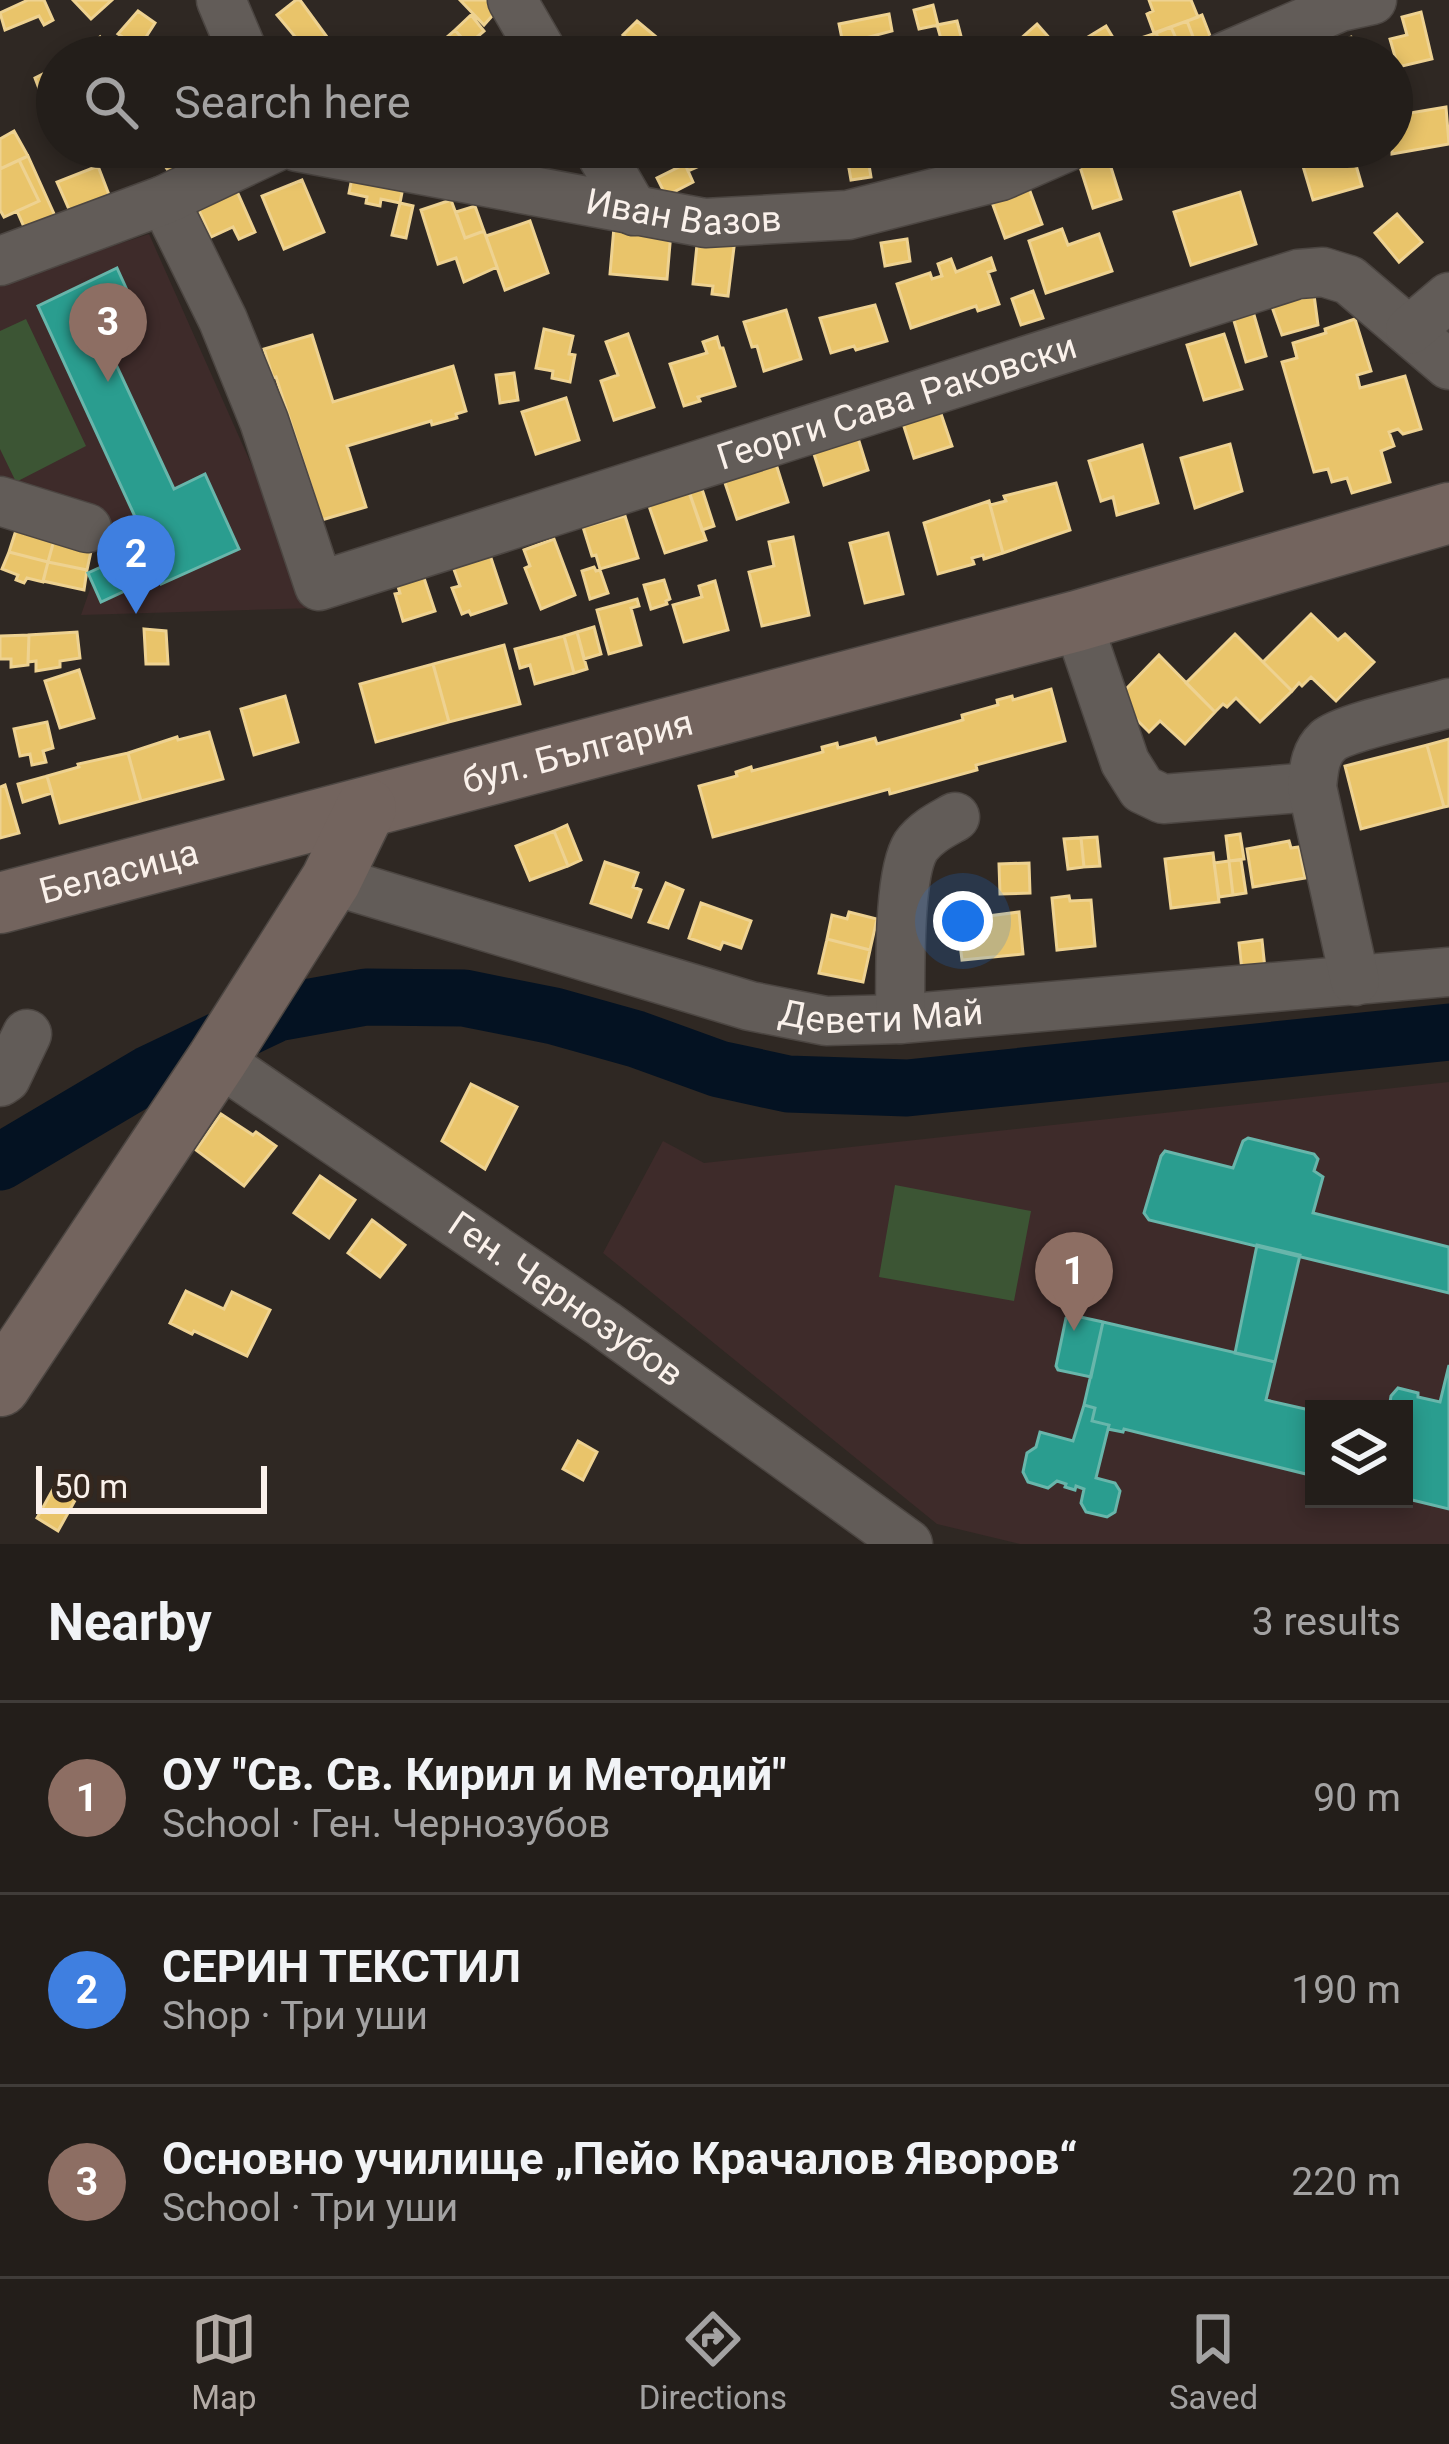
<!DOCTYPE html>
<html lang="en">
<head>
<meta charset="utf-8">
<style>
	:root { --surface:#231e1a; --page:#2f2b27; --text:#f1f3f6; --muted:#a3a2a2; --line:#403c39; --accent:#b3aba5 }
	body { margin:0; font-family:Roboto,sans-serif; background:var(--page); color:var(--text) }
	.controls { position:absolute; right:36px; bottom:36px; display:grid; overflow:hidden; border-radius:0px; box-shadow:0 6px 18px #0003 }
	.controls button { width:108px; height:108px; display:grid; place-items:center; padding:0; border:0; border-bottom:3px solid var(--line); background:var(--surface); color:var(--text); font:60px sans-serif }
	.scale { position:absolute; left:36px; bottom:30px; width:231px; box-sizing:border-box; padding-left:12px; border:6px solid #faf1eb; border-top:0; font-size:33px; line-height:42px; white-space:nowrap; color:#faf1eb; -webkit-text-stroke:9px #34271e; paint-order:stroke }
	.you { position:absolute; left:963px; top:921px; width:42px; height:42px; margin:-30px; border:9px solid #fff; border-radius:50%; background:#1a73e8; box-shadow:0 0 0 18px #1a73e833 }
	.badge { display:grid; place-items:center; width:78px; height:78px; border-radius:50%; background:var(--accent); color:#fff; font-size:39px; font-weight:700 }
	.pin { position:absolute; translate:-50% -99px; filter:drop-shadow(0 3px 6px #0008) }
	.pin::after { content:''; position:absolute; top:63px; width:42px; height:36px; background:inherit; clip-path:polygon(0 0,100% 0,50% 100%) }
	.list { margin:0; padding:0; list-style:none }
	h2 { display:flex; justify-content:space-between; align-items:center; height:156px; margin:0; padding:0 48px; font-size:51px }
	h2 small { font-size:39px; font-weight:400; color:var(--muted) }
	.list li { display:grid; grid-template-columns:78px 1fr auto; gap:36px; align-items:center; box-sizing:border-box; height:192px; padding:0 48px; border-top:3px solid var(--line) }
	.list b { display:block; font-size:45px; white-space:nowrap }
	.list p { margin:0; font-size:39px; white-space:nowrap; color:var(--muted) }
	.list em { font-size:39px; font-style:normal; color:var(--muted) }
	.icon { flex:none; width:66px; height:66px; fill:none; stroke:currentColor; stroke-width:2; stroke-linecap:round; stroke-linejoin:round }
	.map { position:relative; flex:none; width:1449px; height:1544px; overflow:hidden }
	.search { position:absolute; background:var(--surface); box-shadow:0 6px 18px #0003; left:36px; right:36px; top:36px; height:132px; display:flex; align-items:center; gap:30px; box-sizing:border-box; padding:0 42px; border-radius:66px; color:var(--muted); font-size:45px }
	.sheet { height:732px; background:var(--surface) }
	nav { display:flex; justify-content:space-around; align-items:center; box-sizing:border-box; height:168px; border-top:3px solid var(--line); background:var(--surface); font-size:33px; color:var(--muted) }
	nav a { display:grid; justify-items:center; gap:6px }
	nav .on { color:var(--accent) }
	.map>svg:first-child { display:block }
	.education { fill:#3e2b2a; fill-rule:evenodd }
	.garden { fill:#3c5534 }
	.homes { fill:#e9c46a; stroke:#eed291; stroke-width:3 }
	.schools { fill:#2a9d8f; stroke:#68b6ab; stroke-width:3 }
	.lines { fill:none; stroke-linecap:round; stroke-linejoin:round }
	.river { stroke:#041222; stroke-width:57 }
	.minor-casing { stroke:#4c4642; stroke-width:51 }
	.major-casing { stroke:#4c4642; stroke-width:63 }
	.minor { stroke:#625c58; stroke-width:48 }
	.major { stroke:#73645e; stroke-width:60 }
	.labels { text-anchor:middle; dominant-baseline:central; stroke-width:12; stroke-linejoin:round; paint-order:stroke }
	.street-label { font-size:36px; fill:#faf1eb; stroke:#34271e }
</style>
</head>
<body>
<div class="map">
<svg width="1449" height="1544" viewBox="0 0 1449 1544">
	<rect width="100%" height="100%" fill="#2f2823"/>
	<path class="education" d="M149,234L315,608L81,615L105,546L91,515L0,481V283Z
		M1449,1082V1544H1020L937,1524L603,1253L663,1141L704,1163ZM1314,1409H1404V1499H1314Z"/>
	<path class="garden" d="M26,319L86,446L16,482L0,449V331Z
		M895,1185L1031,1211L1014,1301L879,1277Z"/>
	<path class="homes" d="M28,0H44L53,20L44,25L39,16L5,30L0,13Z
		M73,0H112L91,19Z
		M296,0H300L327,37L307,51L277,15Z
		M460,0H496L501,6L484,25Z
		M1149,0H1191L1198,17L1154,33L1147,14L1153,11Z
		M933,5L938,25L919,29L914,10Z
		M138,11L155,23L139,48L118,34Z
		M1421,12L1432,59L1398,67L1390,39L1407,35L1402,17Z
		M889,14L892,31L843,44L839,24Z
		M471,15L484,31L468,45L455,30Z
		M1202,15L1212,41L1197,47L1187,21Z
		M637,21L666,45L654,57H649L623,35Z
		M957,21L962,40L943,46L937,25Z
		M1187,21L1197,47L1183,54L1171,27Z
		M1037,24L1060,50L1053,57H1014L1008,50Z
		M1106,26L1115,41L1106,46L1111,55L1097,57L1095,54L1085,57L1078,43Z
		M1171,27L1183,54L1167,57L1156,33Z
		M455,30L468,45L452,56L440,43Z
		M1156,33L1167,57H1149L1141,38Z
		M100,37L115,57H80L78,55Z
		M1351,37L1358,57H1287Z
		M57,67V86L41,94L35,78Z
		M1446,107L1449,144L1392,154V116Z
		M14,131L28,156L0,169V139Z
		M160,147H186L196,162L173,178L155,151Z
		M627,147H678L679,148L636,167Z
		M678,147H729L731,152L688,171Z
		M835,147H866L871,177L851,180L848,163L839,164Z
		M1351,148L1362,186L1313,200L1302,163Z
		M28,156L59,225L28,236L17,211L39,201L19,160Z
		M1108,158L1121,199L1093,208L1080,167Z
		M19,160L39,201L4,217L0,210V169Z
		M685,164L693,182L666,196L657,178Z
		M98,166L111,200L72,216L57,182Z
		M353,172L404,182L400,203L381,199L380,206L366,203L367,197L349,193Z
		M302,180L324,232L284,249L262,196Z
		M1027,183L1042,224L1005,238L990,197Z
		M236,189L255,232L239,239L233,227L211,237L197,206Z
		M1240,192L1256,244L1191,265L1174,212Z
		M451,200L465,238L484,231L497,267L464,282L456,258L438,264L421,210Z
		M400,203L413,206L406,238L392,235Z
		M475,206L484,231L465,238L456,212Z
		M1397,214L1422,242L1399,262L1375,233Z
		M530,221L548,273L505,290L486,236Z
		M614,227L671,232L667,279L610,274Z
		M1062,229L1068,245L1099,234L1112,271L1046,293L1029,241Z
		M698,235L735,239L728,296L712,294L713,286L693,284Z
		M907,239L910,261L885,266L881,243Z
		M991,258L995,270L988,272L999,304L978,311L976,306L911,328L897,284L930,273L932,279L942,276L938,264L951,259L956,272Z
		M1033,291L1043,318L1021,325L1012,299Z
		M1314,295L1318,325L1282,335L1272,307L1301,296L1302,298Z
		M875,305L887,341L856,350L854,346L831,353L820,318Z
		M1252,308L1266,356L1246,362L1232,314Z
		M786,310L801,359L764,371L757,346L752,347L744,322Z
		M1355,319L1371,371L1357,375L1360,388L1405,376L1421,429L1403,434L1398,429L1389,432L1394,446L1381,451L1390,482L1352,493L1347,478L1332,482L1328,469L1314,472L1282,362L1297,358L1293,343L1326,333L1325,329Z
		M544,329L573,336L569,354L575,355L570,382L552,378L553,371L536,368Z
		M628,334L654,407L614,420L601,381L618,375L606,342Z
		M1224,334L1242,389L1204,400L1187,345Z
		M312,335L333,402L453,366L466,411L456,414L457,418L432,425L431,421L347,446L366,507L318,521L313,492L276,377L273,378L264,349Z
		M717,337L720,348H723L735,386L698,397L700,401L684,406L670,364L707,353L703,342Z
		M514,373L518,400L500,403L496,375Z
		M566,398L579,440L536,454L522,412Z
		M937,402L952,446L914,458L900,414Z
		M858,438L868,470L824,485L813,451Z
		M1230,444L1242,491L1195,508L1181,458Z
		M1142,445L1158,503L1117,515L1113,497L1101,501L1089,461Z
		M776,464L788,502L737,519L724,480Z
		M1056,483L1070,530L1003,553L990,505L1006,501L1004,496Z
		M687,486L706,540L665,553L649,506Z
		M702,489L714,526L702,530L689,492Z
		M989,501L1003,553L984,559L983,555L972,558L974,564L938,574L924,523Z
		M625,516L638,558L600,569L596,555L592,556L583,527Z
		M18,524L56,533L48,562L9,552Z
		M56,533L93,542L87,570L48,562Z
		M888,533L903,594L865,603L850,543Z
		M793,537L809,615L762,626L749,572L774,566L769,542Z
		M554,539L575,595L541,609L525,568L530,566L524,550Z
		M9,552L48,562L43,582L27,578L24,583L16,580L18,575L2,569Z
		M489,552L506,603L471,615L469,611L462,614L452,588L460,586L452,564Z
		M48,562L87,570L84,590L43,581Z
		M420,566L435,611L403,621L395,594L400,593L394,574Z
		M594,567L596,571L600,570L608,593L590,599L582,571Z
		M664,580L670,599L666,601L667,604L651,609L644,585Z
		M715,581L728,630L684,642L673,605L702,597L699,586Z
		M637,599L639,606L631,608L641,645L609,654L597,610Z
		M1311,614L1338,640L1345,634L1374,662L1336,701L1311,677L1302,686L1299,683L1292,691L1263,662Z
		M594,627L601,654L584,659L577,632Z
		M144,629L166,631L168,664H146Z
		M77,632L80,658L60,661V667L36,671V661L28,662L29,635Z
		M577,632L587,669L574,673L564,636Z
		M1235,634L1292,691L1260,722L1236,698L1227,707L1223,704L1215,712L1186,683Z
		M29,635L28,665L11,667V659H0V636Z
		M564,636L574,673L535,684L530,665L520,668L515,649Z
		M504,645L520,704L449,722L433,664Z
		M1159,655L1215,712L1185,744L1160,721L1149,732L1119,702L1124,691Z
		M433,664L449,722L376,742L360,684Z
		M79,670L94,718L60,728L45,681Z
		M1051,689L1065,741L976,765L977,770L890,794L889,789L713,837L699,786L737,776L736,772L751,767L752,771L823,752L822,747L837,743L838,748L875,738L877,744L963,720L962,715L998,705L997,700L1012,696L1013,700Z
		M285,696L298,742L254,755L241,709Z
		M47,722L53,748L43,751L46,762L32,765L30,754L20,756L14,729Z
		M209,732L223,779L141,801L128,753L177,737L178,740Z
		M1449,739V806L1444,807L1427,745Z
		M1427,745L1444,807L1361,829L1345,766Z
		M128,753L141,801L60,823L47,776L79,767L78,764Z
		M47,776L52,793L23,802L18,784Z
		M5,785L19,833L0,838V787Z
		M567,825L581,860L568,866L554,831Z
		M554,831L568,866L530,880L516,846Z
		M1240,834L1244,859L1229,861L1226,836Z
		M1097,837L1100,866L1084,867L1081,838Z
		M1081,838L1084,867L1068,869L1064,839Z
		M1289,841L1291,848L1299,847L1305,878L1253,887L1247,849Z
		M1213,853L1219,902L1171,908L1165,859Z
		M1241,860L1246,893L1233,895L1229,861Z
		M1229,861L1233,895L1219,897L1214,863Z
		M605,862L638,873L633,887L641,890L631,917L591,903Z
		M1029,863L1030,893L1000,894L999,864Z
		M666,883L683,890L668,928L649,922Z
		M1069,896L1070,901L1091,900L1095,946L1057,950L1052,898Z
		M701,903L751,921L741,948L723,942L720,949L689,938Z
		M849,912L877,919L870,950L827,939L832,915L847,919Z
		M1019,912L1023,954L962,960L957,920Z
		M827,939L870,950L863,982L819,973Z
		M1262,940L1265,969L1242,971L1239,943Z
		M471,1084L517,1107L485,1169L442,1141Z
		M221,1114L253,1135L256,1132L276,1146L244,1186L196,1150Z
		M320,1176L355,1200L329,1238L294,1213Z
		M372,1220L405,1245L380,1277L348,1253Z
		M186,1291L224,1309L232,1292L270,1310L247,1356L194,1331L192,1334L170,1323Z
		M578,1441L597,1452L583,1480L563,1469Z
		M57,1482L78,1495L58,1531L37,1518Z"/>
	<path class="schools" d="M117,268L143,325L106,343L174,489L205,474L239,549L161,584L132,524L137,521L38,306Z
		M143,548L157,576L101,602L88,573Z
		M1248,1138L1314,1154L1318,1159L1314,1171L1323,1177L1313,1213L1449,1247V1293L1149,1220L1144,1213L1161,1156L1165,1151L1233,1168L1243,1141Z
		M1257,1245L1300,1255L1275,1362L1235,1353Z
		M1071,1315L1103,1322L1091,1377L1058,1370L1056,1366L1066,1318Z
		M1103,1322L1275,1362L1266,1400L1314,1411V1476L1124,1429L1123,1432L1108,1429L1109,1425L1092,1421L1095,1408L1084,1405Z
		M1449,1365V1509L1404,1498V1409H1389L1391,1396L1398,1388L1418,1393V1397L1440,1402Z
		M1084,1405L1095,1408L1092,1421L1109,1425L1096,1478L1115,1483L1120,1491L1115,1512L1107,1517L1086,1512L1081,1503L1084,1489L1076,1486L1075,1490L1065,1487L1066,1484L1057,1481L1048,1488L1028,1482L1023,1472L1027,1453L1036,1447L1040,1432L1073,1441Z"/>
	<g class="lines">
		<path class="river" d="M0,1162L149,1074L277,1013L366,997L464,998L554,1016L636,1039L719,1069L788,1084L907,1088L1449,1032"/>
		<defs>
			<g id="minor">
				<path d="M221,0L245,57"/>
				<path d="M512,0L545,57"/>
				<path d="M1224,57L1340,7L1372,0"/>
				<path id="s1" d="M297,147L705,223L848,215L1001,176L1067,147"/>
				<path d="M597,147L634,211"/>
				<path id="s2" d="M164,200L223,320L264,421L319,586L1298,274L1323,272L1349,280L1449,365"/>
				<path d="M0,261L164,200L276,147"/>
				<path d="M1410,330L1449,297"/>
				<path d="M0,501L87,528"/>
				<path d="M1077,621L1125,762L1142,789L1163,799L1312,787"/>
				<path id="s3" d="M331,880L750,1006L826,1021L900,1019L1449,972"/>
				<path d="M1355,981L1312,787C1314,770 1314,754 1328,741C1342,728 1425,710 1449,703"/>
				<path d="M900,1019C901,979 897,876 916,846C926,832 941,825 955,817"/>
				<path id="s4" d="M217,1060L604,1324L908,1544"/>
				<path d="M0,1082L6,1078L27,1034"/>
			</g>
			<g id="major">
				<path id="s5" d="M0,903L1077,621L1449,513"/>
				<path d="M0,1386L217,1060L331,880L366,808"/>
			</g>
		</defs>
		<use href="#minor" class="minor-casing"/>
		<use href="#major" class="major-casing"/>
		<use href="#minor" class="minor"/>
		<use href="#major" class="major"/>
	</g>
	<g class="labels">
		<g class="street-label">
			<text stroke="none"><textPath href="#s1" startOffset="393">Иван Вазов</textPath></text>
			<text stroke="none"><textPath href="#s2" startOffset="1023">Георги Сава Раковски</textPath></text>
			<text stroke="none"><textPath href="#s5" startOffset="597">бул. България</textPath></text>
			<text stroke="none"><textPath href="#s5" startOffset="123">Беласица</textPath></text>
			<text stroke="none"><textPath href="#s3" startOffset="570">Девети Май</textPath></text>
			<text stroke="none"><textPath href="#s4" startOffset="423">Ген. Чернозубов</textPath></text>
		</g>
	</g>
</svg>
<div class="controls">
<button><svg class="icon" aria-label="layers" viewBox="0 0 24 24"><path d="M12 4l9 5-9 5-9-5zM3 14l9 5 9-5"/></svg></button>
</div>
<div class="scale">50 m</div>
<div class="you"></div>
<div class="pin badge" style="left:1074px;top:1331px;background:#8d6e63">1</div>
<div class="pin badge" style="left:136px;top:614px;background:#3f7fe0">2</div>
<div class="pin badge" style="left:108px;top:382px;background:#8d6e63">3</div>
<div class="search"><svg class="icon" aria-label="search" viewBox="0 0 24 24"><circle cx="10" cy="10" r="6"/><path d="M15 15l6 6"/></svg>Search here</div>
</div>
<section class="sheet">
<h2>Nearby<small>3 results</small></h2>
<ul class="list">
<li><span class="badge" style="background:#8d6e63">1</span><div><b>ОУ &quot;Св. Св. Кирил и Методий&quot;</b><p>School · Ген. Чернозубов</p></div><em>90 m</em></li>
<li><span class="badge" style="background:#3f7fe0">2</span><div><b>СЕРИН ТЕКСТИЛ</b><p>Shop · Три уши</p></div><em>190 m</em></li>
<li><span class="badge" style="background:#8d6e63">3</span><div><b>Основно училище „Пейо Крачалов Яворов“</b><p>School · Три уши</p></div><em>220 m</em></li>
</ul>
</section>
<nav>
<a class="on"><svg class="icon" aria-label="map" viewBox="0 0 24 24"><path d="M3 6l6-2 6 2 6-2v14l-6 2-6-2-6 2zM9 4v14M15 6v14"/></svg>Map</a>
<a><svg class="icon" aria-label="directions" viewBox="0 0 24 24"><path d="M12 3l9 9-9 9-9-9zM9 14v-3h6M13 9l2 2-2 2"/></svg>Directions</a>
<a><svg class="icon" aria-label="saved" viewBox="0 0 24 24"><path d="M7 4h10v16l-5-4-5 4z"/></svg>Saved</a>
</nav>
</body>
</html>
